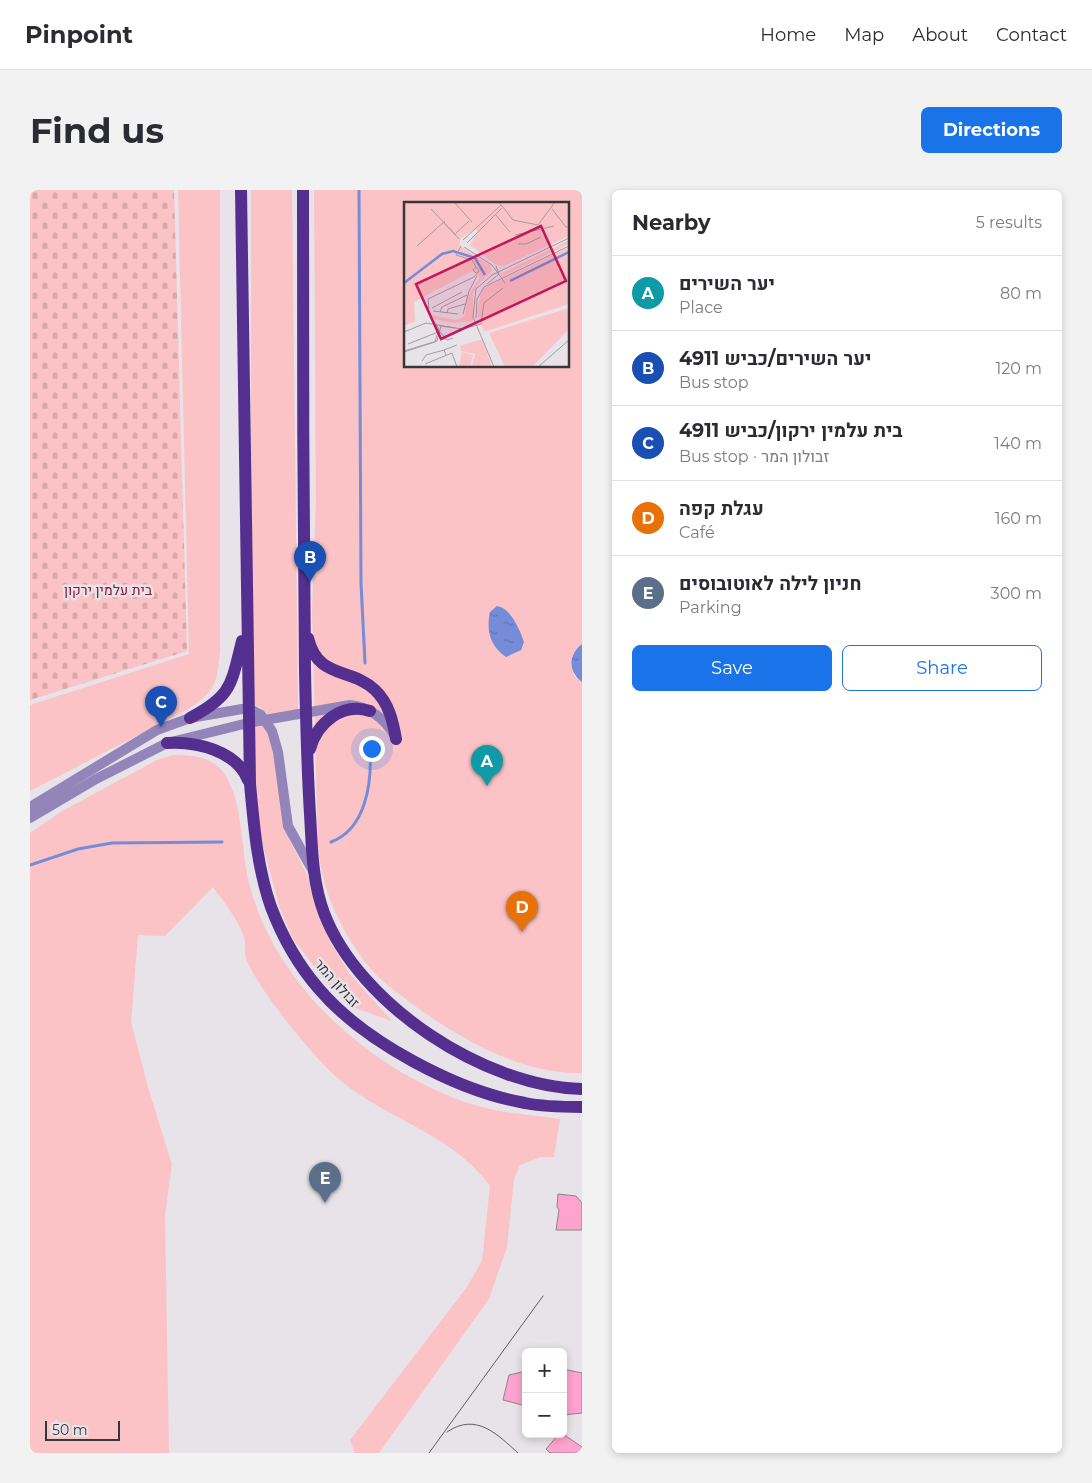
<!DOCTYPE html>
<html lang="en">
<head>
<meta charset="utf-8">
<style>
	:root { --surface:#fff; --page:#f2f2f3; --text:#2b2b33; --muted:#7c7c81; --line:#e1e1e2; --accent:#1a73e8 }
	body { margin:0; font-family:Montserrat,Heebo,sans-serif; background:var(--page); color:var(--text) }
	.controls { position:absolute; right:15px; bottom:15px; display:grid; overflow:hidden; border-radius:8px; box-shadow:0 2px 8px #0003 }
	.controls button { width:45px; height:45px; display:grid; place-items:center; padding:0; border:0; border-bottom:1px solid var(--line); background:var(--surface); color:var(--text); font:25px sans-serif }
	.scale { position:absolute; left:15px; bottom:12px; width:75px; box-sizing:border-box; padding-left:5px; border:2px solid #383639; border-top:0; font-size:14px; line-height:18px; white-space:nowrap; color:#383639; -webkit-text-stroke:4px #e8e2e9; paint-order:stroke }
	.you { position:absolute; left:341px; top:558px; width:18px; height:18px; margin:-12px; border:4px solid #fff; border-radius:50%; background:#1a73e8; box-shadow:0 0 0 8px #1a73e833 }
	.badge { display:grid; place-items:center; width:32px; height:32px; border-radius:50%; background:var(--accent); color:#fff; font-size:16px; font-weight:700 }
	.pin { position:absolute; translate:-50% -41px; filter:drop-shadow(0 1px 2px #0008) }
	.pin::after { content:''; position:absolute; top:26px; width:18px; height:15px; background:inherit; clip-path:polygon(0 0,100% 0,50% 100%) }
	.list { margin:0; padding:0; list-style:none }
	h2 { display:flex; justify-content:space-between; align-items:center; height:65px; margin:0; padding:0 20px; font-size:21px }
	h2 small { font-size:16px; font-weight:400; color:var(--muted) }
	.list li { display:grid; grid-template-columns:32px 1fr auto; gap:15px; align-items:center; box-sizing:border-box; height:75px; padding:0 20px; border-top:1px solid var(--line) }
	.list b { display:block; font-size:19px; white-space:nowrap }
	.list p { margin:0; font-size:16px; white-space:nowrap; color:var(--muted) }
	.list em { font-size:16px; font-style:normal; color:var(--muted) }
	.actions { display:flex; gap:10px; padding:15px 20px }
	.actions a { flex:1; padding:11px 0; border:1px solid var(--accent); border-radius:8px; text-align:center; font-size:18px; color:var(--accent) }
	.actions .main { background:var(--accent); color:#fff }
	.map { position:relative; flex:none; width:552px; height:1263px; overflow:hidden; border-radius:8px }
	header { display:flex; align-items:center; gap:30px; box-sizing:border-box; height:70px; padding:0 25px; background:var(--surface); border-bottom:1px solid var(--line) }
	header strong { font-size:24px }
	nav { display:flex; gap:28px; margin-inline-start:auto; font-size:18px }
	.intro { display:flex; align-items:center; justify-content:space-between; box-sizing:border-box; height:120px; padding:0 30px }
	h1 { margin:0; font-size:35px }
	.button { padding:12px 22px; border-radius:8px; background:var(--accent); color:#fff; font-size:18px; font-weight:700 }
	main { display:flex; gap:30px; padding:0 30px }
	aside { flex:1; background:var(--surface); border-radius:8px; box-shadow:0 2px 8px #0003 }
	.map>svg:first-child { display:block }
	.green { fill:#fbc3c5; fill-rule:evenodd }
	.cemetery { fill:url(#cemetery-stones) }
	.water { fill:url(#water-ripples) }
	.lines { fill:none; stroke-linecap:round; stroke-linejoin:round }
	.stream { stroke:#758cd8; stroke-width:3 }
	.building { fill:#fda3ce; stroke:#8c8488 }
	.minor { stroke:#9384ba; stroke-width:10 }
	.major { stroke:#542f8f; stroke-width:12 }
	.tram { stroke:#605d61; stroke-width:1 }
	.labels { text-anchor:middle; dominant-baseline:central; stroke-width:5; stroke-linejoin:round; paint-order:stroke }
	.park-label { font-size:14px; fill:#8b1930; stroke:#e8e2e9 }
	.street-label { font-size:14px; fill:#383639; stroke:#e8e2e9 }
	.inset-river { fill:none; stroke:#758cd8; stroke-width:2.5 }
	.inset-road { fill:none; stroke:#a29da3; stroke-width:1 }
	.view { fill:#c2185b; fill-opacity:0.15; stroke:#c2185b; stroke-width:2.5 }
	.inset-edge { fill:none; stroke:#383639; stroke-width:2.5 }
</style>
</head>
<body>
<header>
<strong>Pinpoint</strong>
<nav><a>Home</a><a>Map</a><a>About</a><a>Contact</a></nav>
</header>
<div class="intro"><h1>Find us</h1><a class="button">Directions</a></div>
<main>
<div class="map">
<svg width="552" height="1263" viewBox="0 0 552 1263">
	<defs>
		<pattern id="cemetery-stones" width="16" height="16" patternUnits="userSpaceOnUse" patternTransform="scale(1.25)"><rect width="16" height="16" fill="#fbc3c5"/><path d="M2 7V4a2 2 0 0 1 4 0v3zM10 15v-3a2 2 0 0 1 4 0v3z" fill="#d8a8aa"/></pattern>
		<pattern id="water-ripples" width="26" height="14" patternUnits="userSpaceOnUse" patternTransform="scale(1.25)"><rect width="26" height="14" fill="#758cd8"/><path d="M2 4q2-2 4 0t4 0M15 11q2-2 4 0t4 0" fill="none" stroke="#6173b0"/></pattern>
	</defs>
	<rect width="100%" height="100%" fill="#e8e2e9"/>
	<path class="green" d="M148,0H190V460C187,495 185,502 155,521L0,601V515L159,464Z
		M221,0H262L268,520L238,525L230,517L221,514Z
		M284,0H552V454L542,466L544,486L552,492V883C490,884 431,849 382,814C368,803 351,791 339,777C311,741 292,702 288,656L282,419L286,310ZM376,14H538V176H376Z
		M233,534L242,553L255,640L278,687L289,727L302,755L319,783L362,831L325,818L297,793L263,749L250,719L232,652L226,621L222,538Z
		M143,565C161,565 182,566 194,583C215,614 210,665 221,700C249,800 344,882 441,914C469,923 501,925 530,929L524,967H511L490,975L484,989L477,1057L459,1109L349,1263H325L320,1250L437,1097L452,1071L460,996C417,937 346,929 296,877C273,853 230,801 217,771C213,763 217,752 213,744C207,728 193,711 183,697L135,746L108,745L101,832L118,897L142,975L135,1025L139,1263H0V643L32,621L127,570Z"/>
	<path class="cemetery" d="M0,0H144L157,461L0,510Z"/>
	<path class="water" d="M467,416C481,418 490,440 494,452L491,460L476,467C460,456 456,441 460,422Z
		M552,454V492C538,481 538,465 552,454Z"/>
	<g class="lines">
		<path class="stream" d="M329,0L331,393L335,473
			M301,652C336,639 342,593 340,559
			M0,675L48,659L82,653L192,652"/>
	</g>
	<path class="building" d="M528,1004L546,1006L552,1013V1040H526L529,1020L527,1017Z
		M533,1179L552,1183V1223L533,1225Z
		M496,1181V1216L473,1210L479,1185Z
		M529,1244H533L552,1257V1263H520L516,1259Z"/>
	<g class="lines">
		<path class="minor" d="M0,617L127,540L160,528L218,518L231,525L242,541L248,562L258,636L283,681
			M0,628L66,589L137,553L218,533L320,515C339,517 354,528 364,545"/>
		<path class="major" d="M211,0L220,594C224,636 227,677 241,717C252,746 269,776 289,799C334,852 427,901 495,913C514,917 533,917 552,917
			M273,0C273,160 273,321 275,481C276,529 277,576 280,624C282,657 282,691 294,723C329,815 455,897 552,899
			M278,448C288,490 321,477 345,500C359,513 363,532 366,549
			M160,528C202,506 201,495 212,451
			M137,553C166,551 207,561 218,590
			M280,559C287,533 312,512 340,521"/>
		<path class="tram" d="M417,1242C446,1222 467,1244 488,1263
			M399,1263L513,1106"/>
	</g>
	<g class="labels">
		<g class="park-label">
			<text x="78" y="400">בית עלמין ירקון</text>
		</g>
		<g class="street-label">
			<text transform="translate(307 793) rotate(48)">זבולון המר</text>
		</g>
	</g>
	<g transform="translate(374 12)">
		<rect width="165" height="165" fill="#e8e2e9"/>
		<path d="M0,0H29L11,33V65L41,39L50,34L52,36L69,22L72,26L57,36L55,43L86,63L88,70L74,82L69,92V119L48,121L25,116L28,113L52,118L60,115L64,94L76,75L68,69L10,100L11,119L0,124ZM165,28V34L100,64L92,63L66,43L73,31L98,61ZM165,38V42L98,75L96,72ZM165,45V102L80,130L73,111L76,94L80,86ZM165,106V127L128,165H101L85,131ZM78,137L88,165H68L71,152L57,149L56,144ZM58,150L69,153L66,165H55Z" fill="#fbc3c5"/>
		<path d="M29,0H165V28L98,61L78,38L69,22L52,36L50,34L42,39L43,44L11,66V33Z" fill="#fbc3c5"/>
		<path class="inset-river" d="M106,79L165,50M0,81L38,52L49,49L71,56L81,73"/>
		<path class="inset-road" d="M50,0L68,20M95,0L109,18L134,23L151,0M27,7L52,33M148,7L162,25H165M91,12L106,30M39,20L55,37M52,31L65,19M111,33L150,24M59,38L97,3M63,41L98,6M114,42H122L137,35M13,44L41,19M57,44L52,53L68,58L72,65M60,45L88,63L101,81M83,82L95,72L92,64M28,106L58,90M25,107L24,97L70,75L75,69L72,65L69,68L72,71M29,109L54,112M36,110L38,105L63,93M43,111L44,107L61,102M59,112L65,89L73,74M72,116L73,97L80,85L165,44M62,126L77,122L80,101L99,86M0,130L22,121L51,126M36,130L43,138L49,136M4,142L34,130M0,149L33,139L37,124L59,127M0,150L31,140L35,127L32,122M42,153L40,148L53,143M18,159L22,153L40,148M21,162L48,151L53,165M90,165L69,115L72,87L88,73L165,36M134,165L165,138"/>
		<path class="view" d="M137,24L162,79L37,137L12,82Z"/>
		<rect width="165" height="165" class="inset-edge"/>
	</g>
</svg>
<div class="controls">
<button>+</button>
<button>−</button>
</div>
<div class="scale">50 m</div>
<div class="you"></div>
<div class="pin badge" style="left:457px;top:596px;background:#0f9aa8">A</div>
<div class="pin badge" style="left:280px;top:392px;background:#1a4fb4">B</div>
<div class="pin badge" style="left:131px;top:537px;background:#1a4fb4">C</div>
<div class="pin badge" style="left:492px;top:742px;background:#e8710a">D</div>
<div class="pin badge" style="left:295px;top:1013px;background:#5c6f8a">E</div>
</div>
<aside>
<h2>Nearby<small>5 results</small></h2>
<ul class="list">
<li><span class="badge" style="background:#0f9aa8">A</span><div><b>יער השירים</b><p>Place</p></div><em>80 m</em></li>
<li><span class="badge" style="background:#1a4fb4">B</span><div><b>יער השירים/כביש 4911</b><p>Bus stop</p></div><em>120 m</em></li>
<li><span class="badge" style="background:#1a4fb4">C</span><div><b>בית עלמין ירקון/כביש 4911</b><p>Bus stop · זבולון המר</p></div><em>140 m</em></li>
<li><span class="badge" style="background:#e8710a">D</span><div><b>עגלת קפה</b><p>Café</p></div><em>160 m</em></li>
<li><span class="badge" style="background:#5c6f8a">E</span><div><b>חניון לילה לאוטובוסים</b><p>Parking</p></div><em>300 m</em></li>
</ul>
<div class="actions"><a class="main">Save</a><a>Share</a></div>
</aside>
</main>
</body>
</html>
